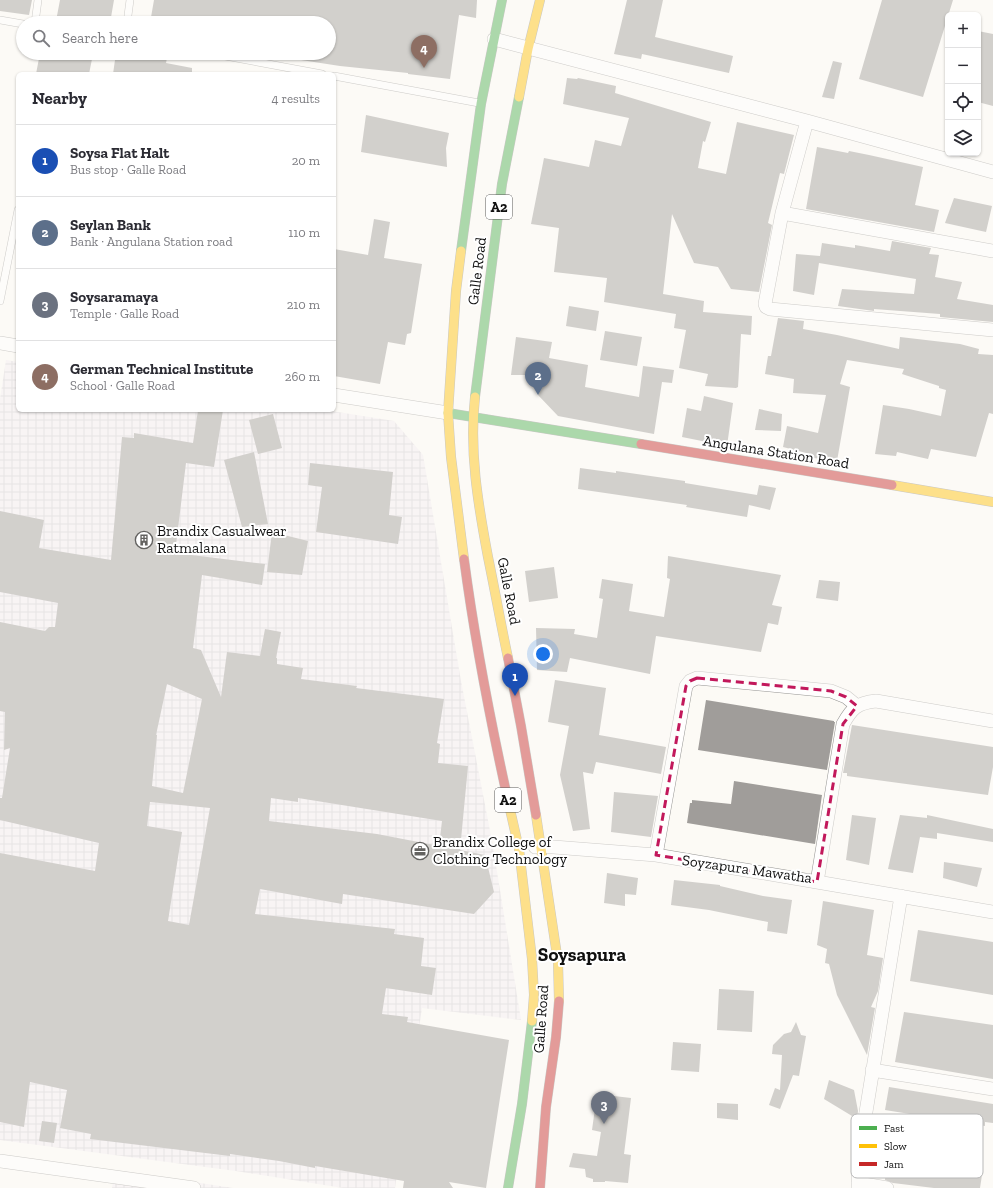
<!DOCTYPE html>
<html lang="en">
<head>
<meta charset="utf-8">
<style>
	:root { --surface:#fff; --page:#f2f2f3; --text:#2b2b33; --muted:#7c7c81; --line:#e1e1e2; --accent:#0f766e }
	body { margin:0; font-family:"Zilla Slab",serif; background:var(--page); color:var(--text) }
	.controls { position:absolute; right:12px; top:12px; display:grid; overflow:hidden; border-radius:6px; box-shadow:0 1px 3px #0004 }
	.controls button { width:36px; height:36px; display:grid; place-items:center; padding:0; border:0; border-bottom:1px solid var(--line); background:var(--surface); color:var(--text); font:20px sans-serif }
	.you { position:absolute; left:543px; top:654px; width:14px; height:14px; margin:-10px; border:3px solid #fff; border-radius:50%; background:#1a73e8; box-shadow:0 0 0 6px #1a73e833 }
	.badge { display:grid; place-items:center; width:26px; height:26px; border-radius:50%; background:var(--accent); color:#fff; font-size:13px; font-weight:700 }
	.pin { position:absolute; translate:-50% -33px; filter:drop-shadow(0 1px 2px #0008) }
	.pin::after { content:''; position:absolute; top:21px; width:14px; height:12px; background:inherit; clip-path:polygon(0 0,100% 0,50% 100%) }
	.list { margin:0; padding:0; list-style:none }
	h2 { display:flex; justify-content:space-between; align-items:center; height:52px; margin:0; padding:0 16px; font-size:17px }
	h2 small { font-size:13px; font-weight:400; color:var(--muted) }
	.list li { display:grid; grid-template-columns:26px 1fr auto; gap:12px; align-items:center; box-sizing:border-box; height:72px; padding:0 16px; border-top:1px solid var(--line) }
	.list b { display:block; font-size:15px; white-space:nowrap }
	.list p { margin:0; font-size:13px; white-space:nowrap; color:var(--muted) }
	.list em { font-size:13px; font-style:normal; color:var(--muted) }
	.icon { flex:none; width:22px; height:22px; fill:none; stroke:currentColor; stroke-width:2; stroke-linecap:round; stroke-linejoin:round }
	.map { position:relative; flex:none; width:993px; height:1188px; overflow:hidden }
	.search { position:absolute; background:var(--surface); box-shadow:0 1px 3px #0004; left:16px; top:16px; width:320px; height:44px; display:flex; align-items:center; gap:10px; box-sizing:border-box; padding:0 14px; border-radius:22px; color:var(--muted); font-size:15px }
	.panel { position:absolute; background:var(--surface); box-shadow:0 1px 3px #0004; left:16px; top:72px; width:320px; height:340px; border-radius:6px }
	.map>svg:first-child { display:block }
	.industrial { fill:url(#industrial-grid) }
	.building { fill:#a09d9a; fill-rule:evenodd }
	.lines { fill:none; stroke-linecap:round; stroke-linejoin:round }
	.lane-casing { stroke:#969593; stroke-width:8 }
	.street-casing { stroke:#969593; stroke-width:14 }
	.fast-casing { stroke:#8d8c8a; stroke-width:10 }
	.slow-casing { stroke:#8d8c8a; stroke-width:10 }
	.jam-casing { stroke:#8d8c8a; stroke-width:10 }
	.lane { stroke:#fffefe; stroke-width:7 }
	.street { stroke:#fffefe; stroke-width:13 }
	.fast { stroke:#4caf50; stroke-width:9 }
	.slow { stroke:#ffc107; stroke-width:9 }
	.jam { stroke:#c62828; stroke-width:9 }
	.marked { fill:none; stroke:#c2185b; stroke-width:3; stroke-dasharray:8 5; stroke-linejoin:round }
	.labels { text-anchor:middle; dominant-baseline:central; stroke-width:4; stroke-linejoin:round; paint-order:stroke }
	.shield { fill:#fff; stroke:#585858; stroke-width:1 }
	.shield-label { font-size:14px; font-weight:bold; fill:#101010 }
	.street-label { font-size:15px; fill:#101010; stroke:#fff }
	.poi-label { font-size:15px; fill:#101010; stroke:#fff; text-anchor:start }
	.district-label { font-size:19px; font-weight:bold; fill:#101010; stroke:#fff }
	.key { fill:#fff; stroke:#b7b7b7; stroke-width:1 }
	.key-label { font-size:11px; fill:#101010 }
</style>
</head>
<body>
<div class="map">
<svg width="993" height="1188" viewBox="0 0 993 1188">
	<defs>
		<pattern id="industrial-grid" width="8" height="8" patternUnits="userSpaceOnUse"><rect width="8" height="8" fill="#f3edf2"/><path d="M0 4h8M4 0v8" fill="none" stroke="#cfcace"/></pattern>
	</defs>
	<rect width="100%" height="100%" fill="#fcfaf5"/>
	<path class="industrial" d="M6,360L18,362V410H325L394,421L423,455L461,681L492,841L521,1020L422,1008L395,1188H343L236,1171L0,1140V399Z
		M115,1170L233,1188H112Z"/>
	<path class="building" d="M0,0H32L29,15L0,11Z
		M60,0H114L110,23H68L56,21Z
		M154,0H477L476,18L459,15L450,79L408,74V73L340,66L301,60L302,53H329V23H150Z
		M627,0H663L655,37L733,56L729,73L642,54L641,59L614,54Z
		M882,0H953L923,97L859,79Z
		M978,31L993,34V106L978,102Z
		M40,53H57L92,59L89,74H36Z
		M116,53H168L166,63L192,68V74H113Z
		M833,61L842,63L834,99L822,97Z
		M567,78L577,79L578,78L616,86L615,93L711,122L705,142L703,141L698,168L726,174L737,122L794,135L784,174L780,173L768,223L772,225L759,292L731,289L718,267L694,263L672,214L663,294L704,301L703,312L752,316L751,335L741,334L738,387L736,388L705,386L708,374L679,368L686,330L674,328L676,314L604,302L607,278L554,272L559,228L531,224L544,158L589,167L595,140L621,146L629,118L563,104Z
		M366,115L449,133L446,148L447,167L361,152Z
		M817,147L848,153L849,151L869,155L923,167L915,205L939,210L934,232L806,209Z
		M954,198L992,206L986,232L945,223Z
		M374,219L390,222L384,258L422,264L411,333L407,334L405,345L388,342L380,384L334,376V249L368,255Z
		M892,241L931,248L929,254L939,255L935,277L962,282L957,299L993,305V322L940,317V314L874,309V311L838,306L842,289L914,294L916,279L819,263L814,295L793,291L796,254L820,256L822,243L855,248V245L890,251Z
		M569,306L599,311L596,331L566,326Z
		M778,318L804,321L803,329L837,335L899,349L900,337L960,344L979,349L978,354L993,355V414L989,413L976,457L931,449L928,459L897,452L896,456L875,454L883,405L909,409L941,416L946,390L939,388V386L902,374L904,369L847,360L840,384L850,387L837,461L814,458V455L783,447L787,426L818,433L826,395L793,393L794,379L765,374L768,356H771Z
		M605,331L642,337L637,366L600,360Z
		M516,337L552,342L549,358L588,365L585,387L639,397L643,366L674,370L672,383L662,382L654,434L558,416L538,395L550,375H511Z
		M704,396L733,403L727,446L682,437L687,408L701,411Z
		M759,409L782,414L781,431L755,430Z
		M198,410H223L214,467L186,463L175,553L265,564L262,585L202,575L193,648L201,650L221,697L227,652L260,656L265,629L281,632L276,658H277V664L303,668L301,679L357,686L356,688L444,699L437,743L440,744L438,763L468,766L460,850L485,855L494,892L474,914L343,894L342,904L260,889L255,914L395,929L394,934L424,938L421,966L436,968L432,995L386,988L382,1014L408,1017L407,1022L509,1040L486,1188L449,1182L453,1188H403L404,1181L315,1166V1168L279,1161L230,1154V1156L90,1139L91,1134L60,1128L67,1090L30,1082L24,1127L0,1122V853L95,871L99,843L0,820V798H2L10,748L4,750L5,712L0,711V622L45,631L49,627H55L58,603L0,592V511L44,520L39,548L111,560L122,437L134,438V433L193,443ZM167,684L202,699L183,793L152,786L157,735H156ZM271,798L298,802V798L442,821L439,846L377,834L269,821ZM150,802L210,808L189,925L168,921L182,832L147,826Z
		M273,414L282,448L258,454L249,420Z
		M254,452L268,524L242,527L224,460Z
		M310,463L393,472L389,515L402,517L398,544L316,532L322,487L308,485Z
		M580,468L616,473V471L685,481V483L757,495L759,485L776,488L770,510L749,505L747,517L686,507L687,505L578,489Z
		M272,532L308,541L302,575L267,572Z
		M668,556L781,575L772,605L782,607L778,625L768,623L761,652L656,636L650,674L570,658L567,672L537,670L536,628L575,629L574,634L597,638L603,599L599,598L602,579L633,584L629,611L664,617L670,579L667,578Z
		M554,567L558,598L529,602L525,571Z
		M819,580L840,582L838,601L816,598Z
		M555,680L606,688L599,735L666,747L661,774L596,762L593,774L583,772L590,829L573,831L560,775L569,726L548,722Z
		M706,700L834,721V722H835L827,770L698,750Z
		M852,725L993,747V767L988,795L847,776V773H843Z
		M734,781L822,795L815,844L687,823L690,803H692V800L731,804Z
		M614,792L658,796L651,837L611,832Z
		M852,815L876,818L869,865L846,860Z
		M900,815L927,818V815L993,829V842L937,833V839L920,837L913,873L888,869Z
		M944,862L982,868L977,887L943,878Z
		M607,873L638,878L636,895L625,894V906L604,903Z
		M674,880L720,885V886L763,896L792,900L787,934L767,931L768,922L709,910L671,905Z
		M823,901L874,910L867,955L883,958L878,991L871,1007L875,1008L867,1055L837,995L829,964L825,963L827,949L817,945Z
		M918,930L993,942V995L910,981Z
		M719,989L754,991L752,1032L717,1030Z
		M904,1012L993,1025V1079L895,1062Z
		M796,1022L801,1035L806,1036L799,1076L793,1075L780,1109L769,1105L775,1088L780,1090L782,1055L772,1054L773,1045L784,1034L791,1032Z
		M673,1042L701,1044L699,1072L671,1070Z
		M829,1080L854,1090L858,1111L857,1119L824,1099Z
		M889,1087L993,1104V1123L985,1122V1126L885,1110Z
		M597,1094L631,1098L624,1154L631,1155L628,1183L605,1181V1182H593V1179L586,1177L585,1169L569,1167L573,1153L597,1156L601,1132L592,1130Z
		M717,1103L738,1104V1120L717,1118Z
		M874,1114L893,1117L887,1160L930,1163L982,1175L980,1188H934L893,1183L885,1180L886,1160L867,1158Z
		M42,1121L57,1123L54,1143L39,1141Z"/>
	<g class="lines">
		<defs>
			<path id="lane" d="M0,20L23,24
				M35,23L38,0
				M127,23L130,0
				M209,53L322,74
				M334,76L479,103
				M0,301L18,210"/>
			<path id="street" d="M494,39L807,121L993,172
				M807,121L782,213L765,304L766,307L770,309L993,330
				M782,213L993,251
				M0,343L18,346
				M334,395L448,413
				M535,847L541,846L656,855L817,882L843,724C852,708 857,703 876,701L993,721
				M656,855L686,686L690,681L697,678L831,691L846,697L857,706
				M817,882L993,912
				M872,1070L993,1089
				M0,1161L194,1188
				M858,1183L887,1188
				M858,1188L859,1155L901,896"/>
			<path id="fast" d="M461,251L481,104L502,0
				M475,397L502,184L519,97
				M448,413L641,444
				M508,1188L522,1104L532,1021"/>
			<path id="slow" d="M519,97L528,49L540,0
				M461,251L456,291L448,413L451,457L464,559
				M475,397C469,451 478,504 488,557C495,591 501,625 508,658
				M892,485L993,502
				M509,805L519,849L532,959L534,995L532,1021
				M536,815L558,962L559,1001"/>
			<path id="jam" d="M641,444L892,485
				M464,559C475,642 491,724 509,805
				M508,658L521,726L536,815
				M540,1188L546,1107L556,1037L559,1001"/>
		</defs>
		<use href="#lane" class="lane-casing"/>
		<use href="#street" class="street-casing"/>
		<use href="#fast" class="fast-casing"/>
		<use href="#slow" class="slow-casing"/>
		<use href="#jam" class="jam-casing"/>
		<use href="#lane" class="lane"/>
		<use href="#street" class="street"/>
		<use href="#fast" class="fast"/>
		<use href="#slow" class="slow"/>
		<use href="#jam" class="jam"/>
	</g>
	<path d="M0 0H993V1188H0ZM697,678L831,691L846,697L857,706L843,724L817,882L656,855L686,686L690,681Z" fill="#fcfaf5" fill-opacity=".55" fill-rule="evenodd"/>
	<path class="marked" d="M697,678L831,691L846,697L857,706L843,724L817,882L656,855L686,686L690,681Z"/>
	<defs>
		<symbol id="building-ring" viewBox="-11 -11 22 22"><circle r="9.5" fill="#fff" stroke="#636260" stroke-width="1.5"/><path d="M-4-6H4V6H1V3H-1V6H-4ZM-2.5-4.3h1.7v1.8h-1.7ZM.8-4.3h1.7v1.8H.8ZM-2.5-1h1.7V.8h-1.7ZM.8-1h1.7V.8H.8Z" fill="#636260"/></symbol>
		<symbol id="office-ring" viewBox="-11 -11 22 22"><circle r="9.5" fill="#fff" stroke="#636260" stroke-width="1.5"/><path d="M-6-3h4V-5.5h4V-3h4V5H-6ZM-1-4.5V-3h2v-1.5ZM-6 0V1H6V0Z" fill="#636260"/></symbol>
	</defs>
	<g fill-rule="evenodd">
		<use href="#building-ring" x="134" y="530" width="20" height="20"/>
		<use href="#office-ring" x="410" y="841" width="20" height="20"/>
	</g>
	<g class="labels">
		<g class="shield">
			<rect x="486" y="195" width="26" height="24" rx="3"/>
			<rect x="495" y="788" width="26" height="24" rx="3"/>
		</g>
		<g class="shield-label">
			<text x="499" y="207">A2</text>
			<text x="508" y="800">A2</text>
		</g>
		<g class="street-label">
			<text transform="translate(477 271) rotate(-83)">Galle Road</text>
			<text transform="translate(776 452) rotate(9)">Angulana Station Road</text>
			<text transform="translate(509 591) rotate(79)">Galle Road</text>
			<text transform="translate(747 869) rotate(8)">Soyzapura Mawatha</text>
			<text transform="translate(541 1019) rotate(-86)">Galle Road</text>
		</g>
		<g class="poi-label">
			<text x="157" y="531">Brandix Casualwear<tspan x="157" dy="17">Ratmalana</tspan></text>
			<text x="433" y="842">Brandix College of<tspan x="433" dy="17">Clothing Technology</tspan></text>
		</g>
		<g class="district-label">
			<text x="582" y="954">Soysapura</text>
		</g>
	</g>
	<rect x="851" y="1114" width="132" height="64" rx="6" class="key"/>
	<rect x="859" y="1126" width="18" height="4" fill="#4caf50"/>
	<rect x="859" y="1144" width="18" height="4" fill="#ffc107"/>
	<rect x="859" y="1162" width="18" height="4" fill="#c62828"/>
	<g class="key-label">
		<text x="884" y="1132">Fast</text>
		<text x="884" y="1150">Slow</text>
		<text x="884" y="1168">Jam</text>
	</g>
</svg>
<div class="controls">
<button>+</button>
<button>−</button>
<button><svg class="icon" aria-label="locate" viewBox="0 0 24 24"><circle cx="12" cy="12" r="6"/><path d="M12 2v4M12 18v4M2 12h4M18 12h4"/></svg></button>
<button><svg class="icon" aria-label="layers" viewBox="0 0 24 24"><path d="M12 4l9 5-9 5-9-5zM3 14l9 5 9-5"/></svg></button>
</div>
<div class="you"></div>
<div class="pin badge" style="left:515px;top:696px;background:#1a4fb4">1</div>
<div class="pin badge" style="left:538px;top:395px;background:#5c6f8a">2</div>
<div class="pin badge" style="left:604px;top:1124px;background:#6b7280">3</div>
<div class="pin badge" style="left:424px;top:68px;background:#8d6e63">4</div>
<div class="search"><svg class="icon" aria-label="search" viewBox="0 0 24 24"><circle cx="10" cy="10" r="6"/><path d="M15 15l6 6"/></svg>Search here</div>
<section class="panel">
<h2>Nearby<small>4 results</small></h2>
<ul class="list">
<li><span class="badge" style="background:#1a4fb4">1</span><div><b>Soysa Flat Halt</b><p>Bus stop · Galle Road</p></div><em>20 m</em></li>
<li><span class="badge" style="background:#5c6f8a">2</span><div><b>Seylan Bank</b><p>Bank · Angulana Station road</p></div><em>110 m</em></li>
<li><span class="badge" style="background:#6b7280">3</span><div><b>Soysaramaya</b><p>Temple · Galle Road</p></div><em>210 m</em></li>
<li><span class="badge" style="background:#8d6e63">4</span><div><b>German Technical Institute</b><p>School · Galle Road</p></div><em>260 m</em></li>
</ul>
</section>
</div>
</body>
</html>
